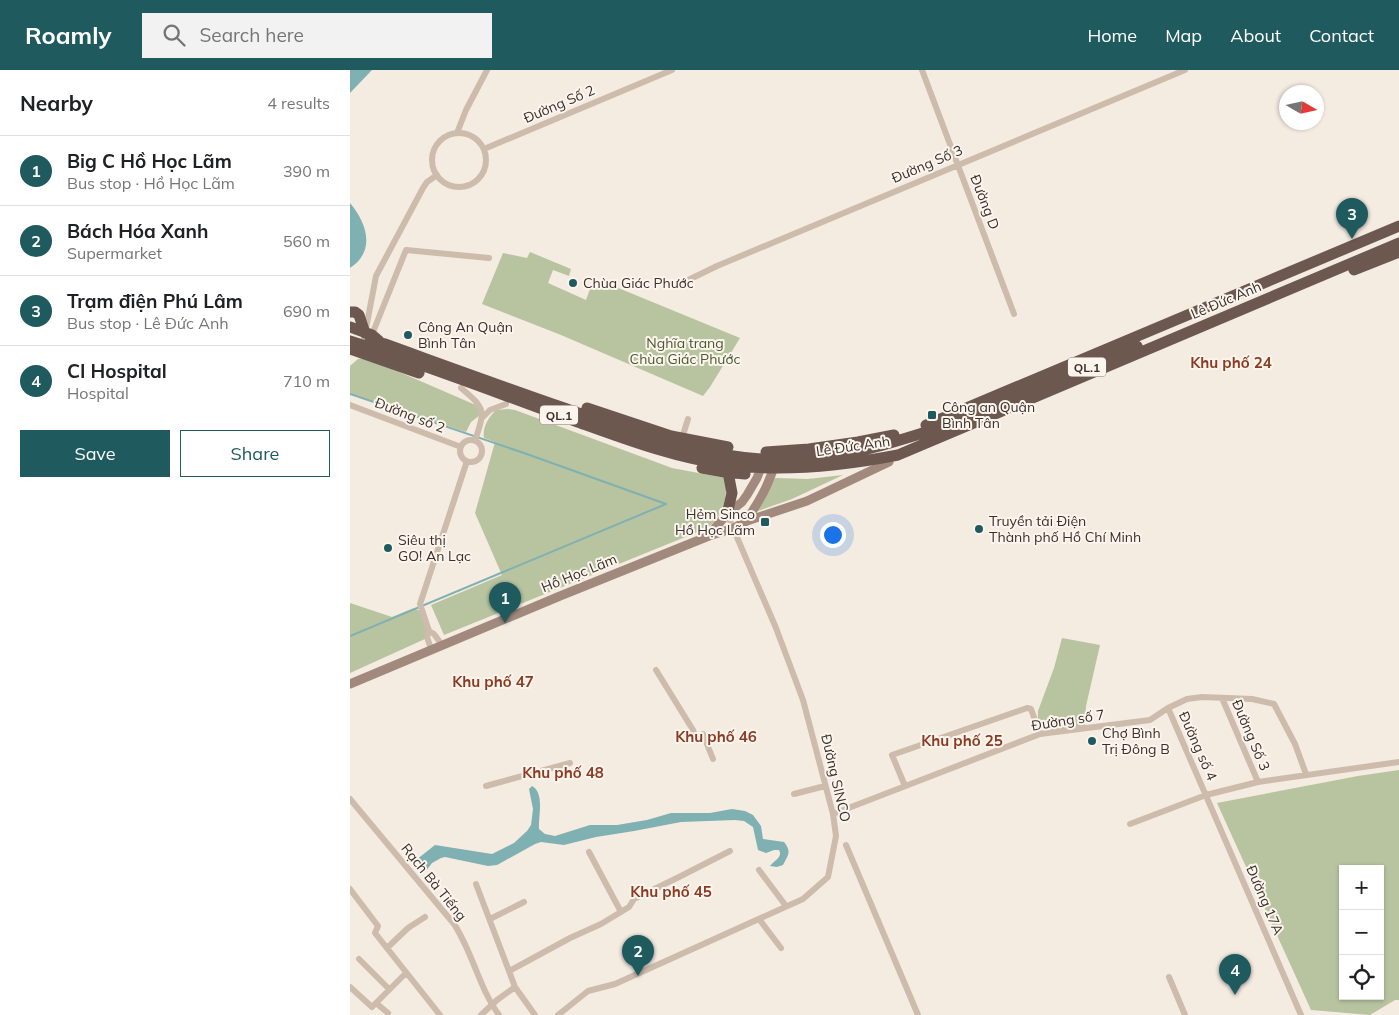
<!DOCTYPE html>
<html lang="en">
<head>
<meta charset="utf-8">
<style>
	:root { --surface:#fff; --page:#f2f2f2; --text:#202124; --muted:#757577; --line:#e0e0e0; --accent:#1f5a5e }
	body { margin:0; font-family:Mulish,sans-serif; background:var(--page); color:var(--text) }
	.controls { position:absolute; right:15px; bottom:15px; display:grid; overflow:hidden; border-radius:0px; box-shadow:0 1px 4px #0004 }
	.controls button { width:45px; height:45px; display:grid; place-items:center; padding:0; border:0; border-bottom:1px solid var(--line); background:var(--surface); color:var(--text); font:25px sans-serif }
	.compass { position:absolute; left:929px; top:15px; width:45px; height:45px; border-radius:50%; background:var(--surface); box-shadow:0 1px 4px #0004; rotate:99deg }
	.you { position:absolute; left:482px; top:464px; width:18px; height:18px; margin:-12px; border:4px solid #fff; border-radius:50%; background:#1a73e8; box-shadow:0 0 0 8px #1a73e833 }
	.badge { display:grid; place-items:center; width:32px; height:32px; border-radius:50%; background:var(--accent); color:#fff; font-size:16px; font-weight:700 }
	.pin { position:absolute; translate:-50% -41px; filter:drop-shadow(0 1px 2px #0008) }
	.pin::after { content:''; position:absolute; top:26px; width:18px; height:15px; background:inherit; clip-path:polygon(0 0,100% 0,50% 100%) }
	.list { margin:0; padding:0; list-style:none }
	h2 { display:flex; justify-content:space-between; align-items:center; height:65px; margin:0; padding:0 20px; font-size:21px }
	h2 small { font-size:16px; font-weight:400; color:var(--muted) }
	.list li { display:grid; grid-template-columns:32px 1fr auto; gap:15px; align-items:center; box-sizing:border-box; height:70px; padding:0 20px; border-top:1px solid var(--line) }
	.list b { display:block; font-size:19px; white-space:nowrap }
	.list p { margin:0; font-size:16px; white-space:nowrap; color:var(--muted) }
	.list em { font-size:16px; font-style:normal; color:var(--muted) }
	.actions { display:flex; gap:10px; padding:15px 20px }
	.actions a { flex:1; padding:11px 0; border:1px solid var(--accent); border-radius:0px; text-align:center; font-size:18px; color:var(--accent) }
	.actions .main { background:var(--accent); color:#fff }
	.icon { flex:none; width:28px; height:28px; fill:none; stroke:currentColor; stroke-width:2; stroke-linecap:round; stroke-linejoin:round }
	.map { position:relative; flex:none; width:1049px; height:945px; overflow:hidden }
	header { display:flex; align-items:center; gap:30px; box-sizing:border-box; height:70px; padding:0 25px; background:var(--accent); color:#fff }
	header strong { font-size:24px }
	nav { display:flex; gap:28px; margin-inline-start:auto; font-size:18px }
	.search { width:350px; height:45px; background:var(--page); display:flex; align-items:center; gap:12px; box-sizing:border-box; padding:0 18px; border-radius:0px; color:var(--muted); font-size:19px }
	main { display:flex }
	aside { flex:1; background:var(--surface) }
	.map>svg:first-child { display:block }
	.green { fill:#b8c4a0; fill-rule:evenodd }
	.water { fill:#7fb0b2 }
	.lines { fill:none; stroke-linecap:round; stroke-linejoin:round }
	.stream { stroke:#7fb0b2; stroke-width:2 }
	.minor { stroke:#cdbbac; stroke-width:6 }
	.secondary { stroke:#a18a7d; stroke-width:9 }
	.trunk { stroke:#6c584f; stroke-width:11 }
	.poi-dot { fill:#1f5a5e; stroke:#fbf5ee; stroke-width:2 }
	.labels { text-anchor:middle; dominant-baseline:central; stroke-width:4; stroke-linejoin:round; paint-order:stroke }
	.shield { fill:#fbf5ee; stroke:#756b66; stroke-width:1 }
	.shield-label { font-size:12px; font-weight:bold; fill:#3b302b }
	.street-label { font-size:14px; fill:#3b302b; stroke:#fbf5ee }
	.poi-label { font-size:14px; fill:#3b302b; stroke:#fbf5ee; text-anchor:start }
	.park-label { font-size:14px; fill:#4a5a2e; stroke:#fbf5ee }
	.neighbourhood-label { font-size:15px; font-weight:bold; fill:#8c3b22; stroke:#fbf5ee }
</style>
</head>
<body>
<header>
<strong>Roamly</strong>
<div class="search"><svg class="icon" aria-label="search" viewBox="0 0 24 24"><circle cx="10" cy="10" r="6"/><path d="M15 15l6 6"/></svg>Search here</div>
<nav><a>Home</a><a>Map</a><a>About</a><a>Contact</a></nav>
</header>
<main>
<aside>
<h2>Nearby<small>4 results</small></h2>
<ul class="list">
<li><span class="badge">1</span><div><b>Big C Hồ Học Lãm</b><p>Bus stop · Hồ Học Lãm</p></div><em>390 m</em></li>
<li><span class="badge">2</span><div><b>Bách Hóa Xanh</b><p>Supermarket</p></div><em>560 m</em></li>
<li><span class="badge">3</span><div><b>Trạm điện Phú Lâm</b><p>Bus stop · Lê Đức Anh</p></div><em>690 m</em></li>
<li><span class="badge">4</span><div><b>CI Hospital</b><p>Hospital</p></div><em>710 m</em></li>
</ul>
<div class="actions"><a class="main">Save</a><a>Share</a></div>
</aside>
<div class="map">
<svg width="1049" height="945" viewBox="0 0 1049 945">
	<rect width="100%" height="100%" fill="#f4ebe1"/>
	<path class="green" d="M180,182L221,199L219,206L203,200L198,213L236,230L244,208L390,268L360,317L353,326L211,265L132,234L153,183L177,188Z
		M17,288L128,336L130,345L121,352L116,362L0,324V296L8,289Z
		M158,339L165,340L322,398L375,408C379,421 373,441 365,451C362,454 358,457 355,459L94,565L81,535L152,505L125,443L145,372L134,368C132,357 139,347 146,340Z
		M493,405L442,429L408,441L425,408L458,409Z
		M0,533L42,547L64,538L70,541L78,562L75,569L0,603Z
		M712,568L750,575L736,636L735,656L696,661L693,659L688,651V641L704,598Z
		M1049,700V930H1045L1020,945L961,940L867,733L1008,706ZM993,799H1030V926H993Z"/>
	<path class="water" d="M0,0H22L0,23Z
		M0,133C17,153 26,181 0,198Z
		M182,716C195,723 188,747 189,759L195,764L205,766L240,755H267L297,750L321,743H360L382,739L395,741L403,745L411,756L413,769L434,772C442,782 438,785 433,795L427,797L420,796C425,790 433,787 429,780H424L416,783L408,780L403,757L394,751L385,750L331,752L284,761L246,767L214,775L191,772L185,774L147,795L138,796L95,787L91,788L82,793L75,802L66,790L85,775L142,784L164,773L177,761L181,755L183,739L179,719Z"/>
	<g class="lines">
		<path class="stream" d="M0,324L174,383L316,434
			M0,566L316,434"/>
		<path class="minor" d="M572,0L664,244
			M82 90a27 27 0 1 1 54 0a27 27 0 1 1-54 0Z
			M107,63L116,40L137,0
			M134,79L322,0
			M330,214L367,196L835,0
			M21,267L56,180L139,188
			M14,269L26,206L73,118L77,112L87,105
			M111,318C136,339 135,340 125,371
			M0,335L111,377
			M132,348L140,340L156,334
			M332,368L338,349
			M110 381a11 11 0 1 1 22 0a11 11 0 1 1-22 0Z
			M79,561L77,567L81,579
			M92,575L84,564L79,561L70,534L117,391
			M306,600L343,660L345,667
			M872,628L908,712
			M818,638L951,945
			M353,664L363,689
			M136,716L220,693
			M555,716L542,685L677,638L681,639L690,664
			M444,724L475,716
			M0,729L104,854C123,883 129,918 149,945
			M483,744L690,664L800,650L818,638L837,629L852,627L902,629L924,634L945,674L956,704
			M780,754L856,725L908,712L1049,692
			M496,775L568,945
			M239,782L271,842
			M409,800L436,836
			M126,814L159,901
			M0,819L28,856L25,863L90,945
			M140,849L174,832
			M409,849L431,878
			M37,878L58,858L75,847
			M9,889L39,919
			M819,907L835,945
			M0,917L22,937L56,903
			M26,933L38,943
			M131,945L147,930L165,917
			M185,945L165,917L159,901L220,868L251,854L279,837L284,829L329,807L380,781
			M208,945L238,921L265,914L453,829L478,807L486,766L483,744L453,630L426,558L377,444"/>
		<path class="secondary" d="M395,452C408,434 419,416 425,393
			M359,465L377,444L392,432L397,425L407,408L413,392
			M0,614L210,526L359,466L384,458L394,452L457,431L539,392"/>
		<path class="trunk" d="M1004,200L1049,182
			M0,242H5L9,245L15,263
			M0,257L22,265L29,271
			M0,271C76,295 150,324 225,351C275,369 325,388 378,395C435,402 492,396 548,385L1049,173
			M20,271L35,274C96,296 156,318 217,339C291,365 361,391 441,390C497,389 551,370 604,353L787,276
			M0,279L69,303
			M237,338L321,366L378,377
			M576,355L1049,156
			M416,382L459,379L508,372L544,365
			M352,398L374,402L395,404
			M377,444L382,423L377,397"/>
	</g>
	<g class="poi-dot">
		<circle cx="223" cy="213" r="5"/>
		<circle cx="58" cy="265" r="5"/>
		<rect x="577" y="340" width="10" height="10" rx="2.5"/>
		<rect x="410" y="447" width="10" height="10" rx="2.5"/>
		<circle cx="629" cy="459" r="5"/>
		<circle cx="38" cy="478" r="5"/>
		<circle cx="742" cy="671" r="5"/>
	</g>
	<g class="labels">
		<g class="shield">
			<rect x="718" y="287.5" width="38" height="19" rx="4"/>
			<rect x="190" y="335.5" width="38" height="19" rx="4"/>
		</g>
		<g class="shield-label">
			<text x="737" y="297">QL.1</text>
			<text x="209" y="345">QL.1</text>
		</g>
		<g class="street-label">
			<text transform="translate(209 34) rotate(-23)">Đường Số 2</text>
			<text transform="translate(577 94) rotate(-23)">Đường Số 3</text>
			<text transform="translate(635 132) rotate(69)">Đường D</text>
			<text transform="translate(876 230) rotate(-23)">Lê Đức Anh</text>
			<text transform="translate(60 345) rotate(21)">Đường số 2</text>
			<text transform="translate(503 376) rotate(-8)">Lê Đức Anh</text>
			<text transform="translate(229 503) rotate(-22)">Hồ Học Lãm</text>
			<text transform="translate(718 650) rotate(-9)">Đường số 7</text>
			<text transform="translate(901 665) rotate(67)">Đường Số 3</text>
			<text transform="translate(848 676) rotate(66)">Đường số 4</text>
			<text transform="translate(486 708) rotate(77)">Đường SINCO</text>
			<text transform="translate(84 812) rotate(51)">Rạch Bà Tiếng</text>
			<text transform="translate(915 830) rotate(67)">Đường 17A</text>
		</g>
		<g class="poi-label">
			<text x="233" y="213">Chùa Giác Phước</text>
			<text x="68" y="257">Công An Quận<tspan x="68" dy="16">Bình Tân</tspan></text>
			<text x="592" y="337">Công an Quận<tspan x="592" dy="16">Bình Tân</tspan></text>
			<text x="405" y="444" text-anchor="end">Hẻm Sinco<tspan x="405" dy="16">Hồ Học Lãm</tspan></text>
			<text x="639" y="451">Truyền tải Điện<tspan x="639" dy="16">Thành phố Hồ Chí Minh</tspan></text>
			<text x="48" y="470">Siêu thị<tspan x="48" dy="16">GO! An Lạc</tspan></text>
			<text x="752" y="663">Chợ Bình<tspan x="752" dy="16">Trị Đông B</tspan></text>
		</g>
		<g class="park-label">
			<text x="335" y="273">Nghĩa trang<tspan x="335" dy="16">Chùa Giác Phước</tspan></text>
		</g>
		<g class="neighbourhood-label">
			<text x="881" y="292">Khu phố 24</text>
			<text x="143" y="611">Khu phố 47</text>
			<text x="366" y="666">Khu phố 46</text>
			<text x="612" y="670">Khu phố 25</text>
			<text x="213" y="702">Khu phố 48</text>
			<text x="321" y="821">Khu phố 45</text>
		</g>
	</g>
</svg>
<div class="controls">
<button>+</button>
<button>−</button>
<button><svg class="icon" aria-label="locate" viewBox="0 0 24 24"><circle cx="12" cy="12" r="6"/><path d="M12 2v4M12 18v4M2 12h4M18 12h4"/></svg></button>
</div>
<svg class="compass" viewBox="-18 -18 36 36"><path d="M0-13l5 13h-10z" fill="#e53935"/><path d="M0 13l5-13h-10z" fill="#757577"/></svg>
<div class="you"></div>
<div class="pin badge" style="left:155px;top:553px">1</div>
<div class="pin badge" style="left:288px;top:906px">2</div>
<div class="pin badge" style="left:1002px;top:169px">3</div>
<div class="pin badge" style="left:885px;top:925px">4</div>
</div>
</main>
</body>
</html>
